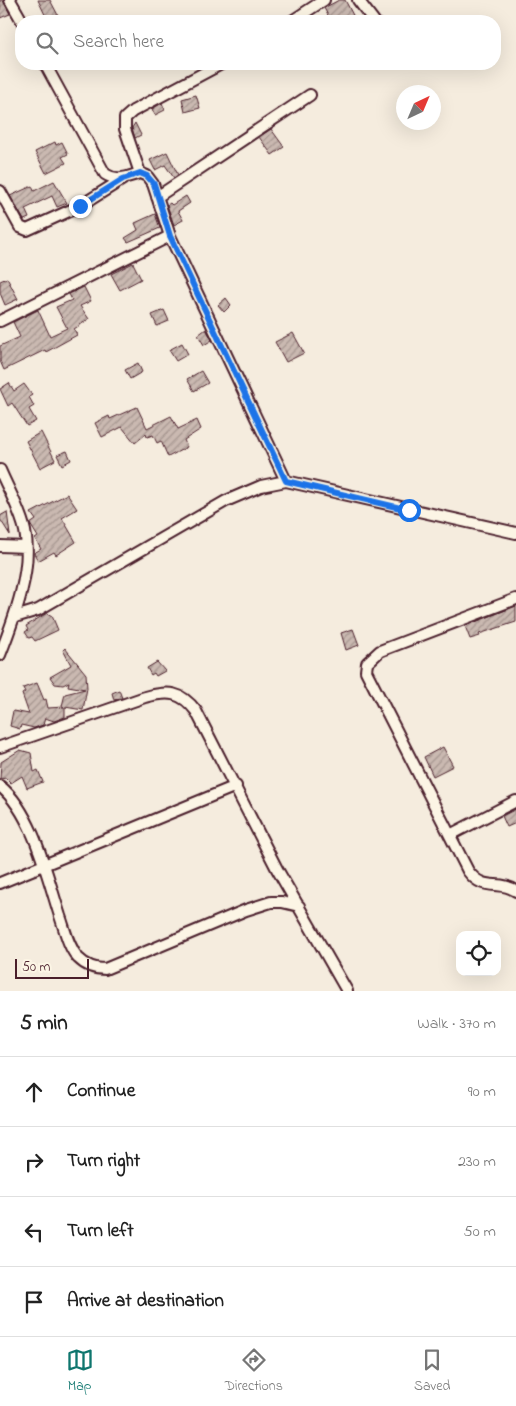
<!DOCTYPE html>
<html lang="en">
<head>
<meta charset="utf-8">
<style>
	:root { --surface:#fff; --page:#f2f2f2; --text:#222; --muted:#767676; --line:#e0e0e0; --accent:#0f766e }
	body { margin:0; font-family:"Indie Flower",sans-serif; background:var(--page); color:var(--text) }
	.controls { position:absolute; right:15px; bottom:15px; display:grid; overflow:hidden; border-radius:10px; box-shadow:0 5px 20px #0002 }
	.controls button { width:45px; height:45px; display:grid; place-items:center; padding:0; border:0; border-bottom:1px solid var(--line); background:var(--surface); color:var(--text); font:25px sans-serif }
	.compass { position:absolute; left:396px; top:85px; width:45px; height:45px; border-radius:50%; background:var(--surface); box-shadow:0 5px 20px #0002; rotate:44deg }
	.scale { position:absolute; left:15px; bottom:12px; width:74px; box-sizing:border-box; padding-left:5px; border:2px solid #4a1f2b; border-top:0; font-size:14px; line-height:18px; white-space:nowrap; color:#4a1f2b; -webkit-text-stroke:4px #fcf5e5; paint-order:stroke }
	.stop { position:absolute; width:15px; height:15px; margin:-11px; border:4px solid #1a73e8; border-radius:50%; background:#fff }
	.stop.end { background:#1a73e8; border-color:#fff; box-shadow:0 1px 5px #0008 }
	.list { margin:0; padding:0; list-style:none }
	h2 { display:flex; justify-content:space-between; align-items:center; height:65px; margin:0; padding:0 20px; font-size:21px }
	h2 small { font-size:16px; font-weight:400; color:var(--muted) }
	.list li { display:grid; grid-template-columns:32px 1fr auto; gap:15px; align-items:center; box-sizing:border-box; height:70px; padding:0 20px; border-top:1px solid var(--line) }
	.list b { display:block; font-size:19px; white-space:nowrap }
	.list em { font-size:16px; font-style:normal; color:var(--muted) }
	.icon { flex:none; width:28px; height:28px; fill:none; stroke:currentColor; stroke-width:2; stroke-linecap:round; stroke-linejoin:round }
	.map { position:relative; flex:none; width:516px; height:991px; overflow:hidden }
	.search { position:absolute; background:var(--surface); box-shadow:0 5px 20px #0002; left:15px; right:15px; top:15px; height:55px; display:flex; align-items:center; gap:12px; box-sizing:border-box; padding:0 18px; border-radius:20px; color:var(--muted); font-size:19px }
	.sheet { height:345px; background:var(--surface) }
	nav { display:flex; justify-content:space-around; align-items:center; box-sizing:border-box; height:70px; border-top:1px solid var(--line); background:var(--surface); font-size:14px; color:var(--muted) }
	nav a { display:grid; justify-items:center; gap:2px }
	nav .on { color:var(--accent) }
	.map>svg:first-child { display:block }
	.building { fill:url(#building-hatch); stroke:#4a1f2b }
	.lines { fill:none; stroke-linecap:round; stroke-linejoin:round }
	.street-casing { stroke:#4a1f2b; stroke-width:14 }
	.street { stroke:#fcf5e5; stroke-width:10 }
	.route { stroke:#1a73e8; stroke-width:6 }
</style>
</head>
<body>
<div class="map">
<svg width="516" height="991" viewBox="0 0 516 991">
	<defs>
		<pattern id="building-hatch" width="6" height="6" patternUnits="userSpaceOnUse" patternTransform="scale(1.25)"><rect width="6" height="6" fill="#cab9b1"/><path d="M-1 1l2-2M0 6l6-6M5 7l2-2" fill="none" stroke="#a69690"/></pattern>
	</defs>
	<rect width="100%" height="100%" fill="#f5ecde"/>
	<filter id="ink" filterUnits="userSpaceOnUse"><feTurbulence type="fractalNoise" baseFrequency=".02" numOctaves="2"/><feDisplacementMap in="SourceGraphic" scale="10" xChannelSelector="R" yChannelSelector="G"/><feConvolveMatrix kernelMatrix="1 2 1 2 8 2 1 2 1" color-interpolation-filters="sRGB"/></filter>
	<g filter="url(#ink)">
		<path class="building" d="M0,0H3L10,14L0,18Z
			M38,0H50L60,19L48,21Z
			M339,0H345L356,21H331L324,8Z
			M196,95L200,108L185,112L182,99Z
			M162,103L165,110L155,115L152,109Z
			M135,123L141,135L135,138L132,128Z
			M271,129L284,147L272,155L259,137Z
			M55,142L56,145L62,142L68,154L62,157L66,163L46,173L35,152Z
			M167,152L178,175L174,178L165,165L155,170L150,160Z
			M54,181L67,203L57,207L52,196L25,209L29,218L24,220L10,196L32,186L34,191Z
			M186,196L190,203L178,211L183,220L174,225L167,205L170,203L172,205Z
			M155,214L160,228L128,242L125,238L138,230L135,223Z
			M133,263L141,279L120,290L111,274Z
			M7,278L18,299L5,305L0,293V281Z
			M84,287L91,301L80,306L89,319L74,329L77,335L46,352L45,350L4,370L0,361V346L20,337L13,322L38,310L50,336L67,328L56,307L72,300L69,294Z
			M226,298L231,305L224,312L218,305Z
			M164,310L169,321L157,326L152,315Z
			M206,329L212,340L204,345L198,335Z
			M293,333L304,353L286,362L275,342Z
			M182,343L188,354L176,361L169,350Z
			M138,363L142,372L130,379L125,370Z
			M201,371L208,383L194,391L187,379Z
			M9,383L14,391L24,384L32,395L29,397L34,406L29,409L36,421L27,426L12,403L8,406L0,389Z
			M137,407L147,428L171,416L178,429L197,420L201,429L184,440L187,447L168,457L161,441L157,443L153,435L147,437L146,434L135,443L122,427L102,437L95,423L109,416L110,419Z
			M41,432L55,460L40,468L26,441Z
			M67,451L71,460L62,465L57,455Z
			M67,494L77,509L62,518L76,542L56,555L54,552L38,561L34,553L41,549L35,539L38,537L30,524L36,520L31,513Z
			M7,512L10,535L0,519V516Z
			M516,606V622L479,634L480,636L470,639L465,626Z
			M47,613L52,616L58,630L35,641L32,637L29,638L25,632L28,630L26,626Z
			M353,629L359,645L346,650L341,633Z
			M65,648L86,674L87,688L83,710L65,707V717L54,721L45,718L43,725L34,728L21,725L20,729L10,726L13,711L29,714L22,694L25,692L23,688L37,683L44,700L46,699L48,708L64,707L62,706L65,694L85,689L68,686L69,682L63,685L55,684L50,677L71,665L63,650Z
			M157,662L165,671L156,676L154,673L151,675L147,668Z
			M119,690L122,698L114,700L112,693Z
			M443,747L453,766L433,776L424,757Z
			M20,750L31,753L34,772L38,770L43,782L27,788L22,776L11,783L6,778L0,779L1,762Z
			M516,809V823L507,827L502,816Z"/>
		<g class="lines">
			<defs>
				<path id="street" d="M10,0L22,21
					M358,0L374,21
					M292,21L324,0
					M45,64L105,174C117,182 127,177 140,173L147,176L153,184L170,236L286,481
					M140,173L125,129V118L133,111L221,64
					M0,191L20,227L27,230L80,206L123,179
					M157,197L310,95
					M0,321L170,236
					M0,470C8,489 21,511 25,531C33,569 14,619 0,655
					M0,546L26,547
					M516,599L380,651L367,663L366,671L468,871C484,893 499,879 516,891
					M15,617L38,610L226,501L261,486L286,481L516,533
					M0,747L145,697C168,691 181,691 196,711L277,869L347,991
					M0,786C33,813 47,876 60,916C65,930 68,946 78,958C86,966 94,969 105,969L246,910L271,902H282L299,906
					M450,835L516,801
					M0,883L236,786"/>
			</defs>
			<use href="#street" class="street-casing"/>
			<use href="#street" class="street"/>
		</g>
	</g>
	<g class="lines" filter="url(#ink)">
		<path class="route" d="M80,206L123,179L140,173L147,176L154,184L170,236L286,481L409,510"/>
	</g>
</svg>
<div class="controls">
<button><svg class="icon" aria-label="locate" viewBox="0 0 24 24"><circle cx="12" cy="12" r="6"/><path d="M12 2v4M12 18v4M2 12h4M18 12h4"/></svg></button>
</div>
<svg class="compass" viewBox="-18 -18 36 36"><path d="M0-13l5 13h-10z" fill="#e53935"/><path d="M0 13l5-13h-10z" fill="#767676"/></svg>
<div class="scale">50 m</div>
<div class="stop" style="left:409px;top:510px"></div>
<div class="stop end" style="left:80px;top:206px"></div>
<div class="search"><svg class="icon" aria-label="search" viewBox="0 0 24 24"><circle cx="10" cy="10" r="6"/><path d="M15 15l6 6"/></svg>Search here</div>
</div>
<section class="sheet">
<h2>5 min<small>Walk · 370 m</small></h2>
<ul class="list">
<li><svg class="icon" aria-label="ahead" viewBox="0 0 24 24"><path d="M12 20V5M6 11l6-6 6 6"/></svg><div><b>Continue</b></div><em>90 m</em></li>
<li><svg class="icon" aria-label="right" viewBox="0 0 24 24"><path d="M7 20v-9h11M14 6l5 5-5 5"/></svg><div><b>Turn right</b></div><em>230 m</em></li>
<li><svg class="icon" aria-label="left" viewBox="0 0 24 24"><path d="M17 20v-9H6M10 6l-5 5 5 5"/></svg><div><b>Turn left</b></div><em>50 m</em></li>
<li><svg class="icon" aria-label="arrive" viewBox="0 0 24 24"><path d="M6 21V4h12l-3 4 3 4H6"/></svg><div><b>Arrive at destination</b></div></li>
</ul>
</section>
<nav>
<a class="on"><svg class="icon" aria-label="map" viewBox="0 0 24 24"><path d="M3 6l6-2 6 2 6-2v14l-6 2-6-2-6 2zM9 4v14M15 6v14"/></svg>Map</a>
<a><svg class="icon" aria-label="directions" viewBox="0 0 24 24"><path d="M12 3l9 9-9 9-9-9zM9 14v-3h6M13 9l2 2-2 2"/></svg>Directions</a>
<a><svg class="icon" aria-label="saved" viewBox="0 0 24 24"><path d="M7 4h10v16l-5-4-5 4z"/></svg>Saved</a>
</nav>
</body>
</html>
